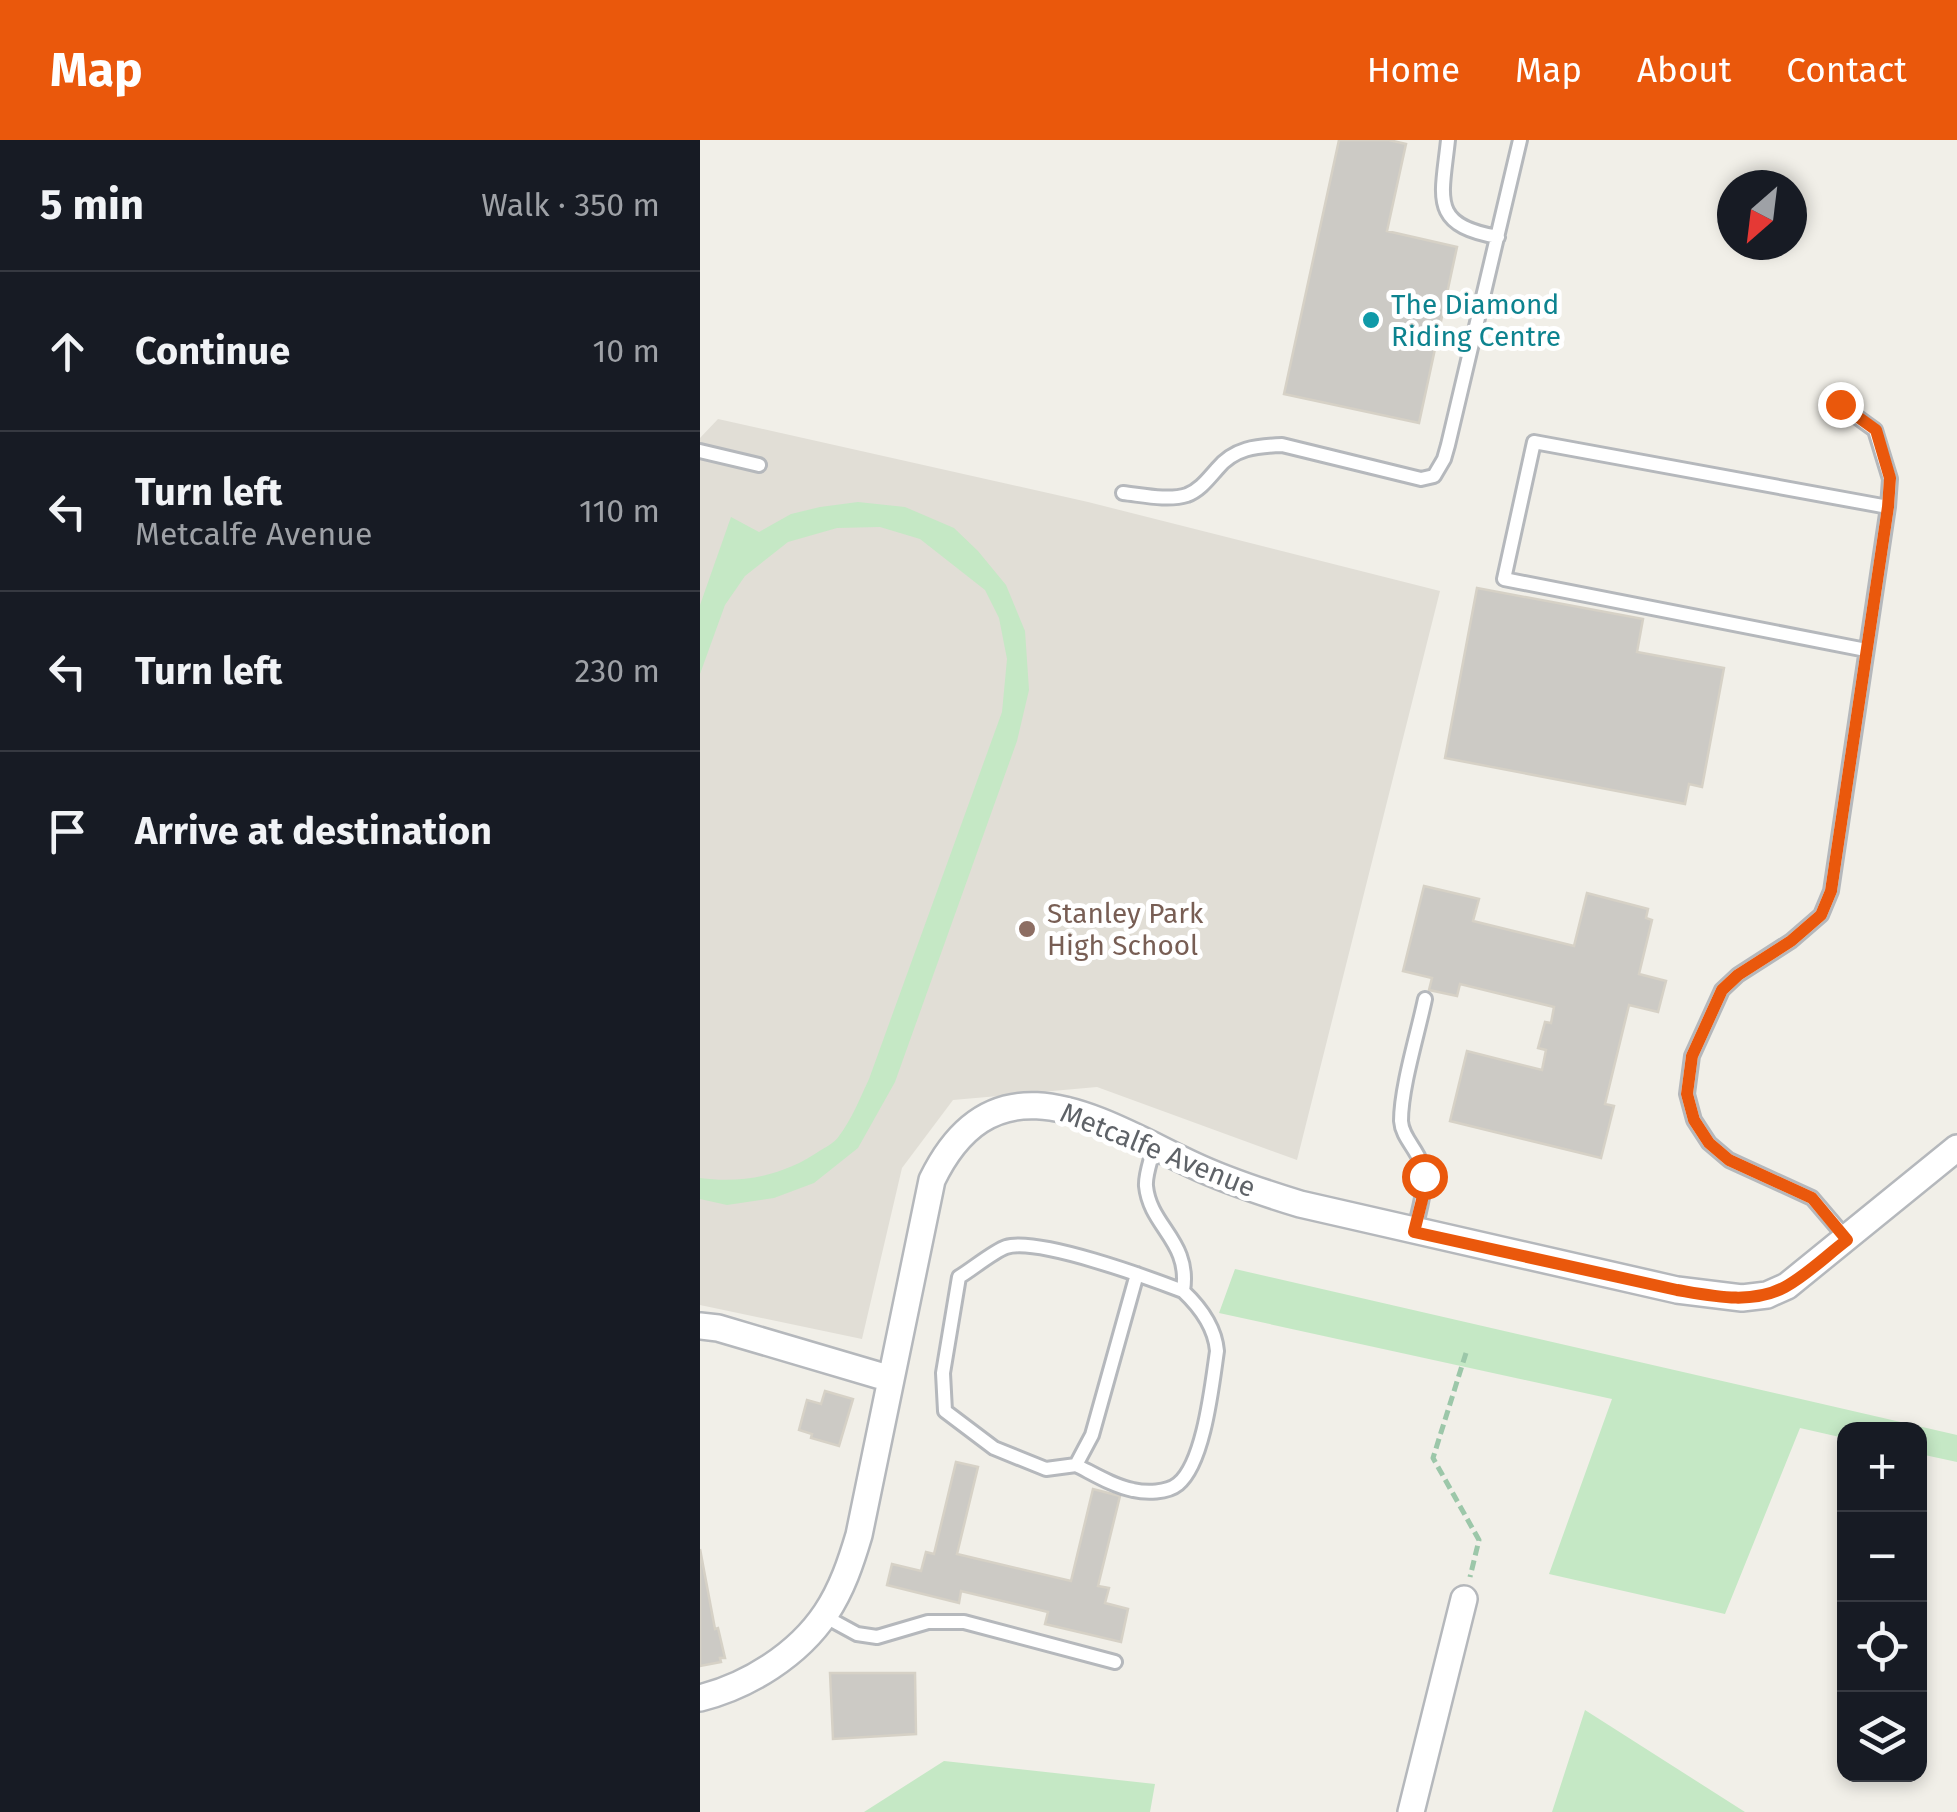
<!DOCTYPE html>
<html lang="en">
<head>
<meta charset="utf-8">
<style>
	:root { --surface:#171b24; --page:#242831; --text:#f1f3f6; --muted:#9ea1a6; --line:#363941; --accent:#ea580c }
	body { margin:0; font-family:"Fira Sans",sans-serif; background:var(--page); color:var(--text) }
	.controls { position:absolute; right:30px; bottom:30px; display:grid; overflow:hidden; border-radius:20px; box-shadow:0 5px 15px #0003 }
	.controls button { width:90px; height:90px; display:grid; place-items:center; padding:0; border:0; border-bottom:2px solid var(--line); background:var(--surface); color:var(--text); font:50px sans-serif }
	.compass { position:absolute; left:1017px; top:30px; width:90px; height:90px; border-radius:50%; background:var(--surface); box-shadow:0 5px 15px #0003; rotate:208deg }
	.stop { position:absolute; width:30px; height:30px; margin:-22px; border:8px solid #ea580c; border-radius:50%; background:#fff }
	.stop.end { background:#ea580c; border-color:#fff; box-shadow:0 2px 10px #0008 }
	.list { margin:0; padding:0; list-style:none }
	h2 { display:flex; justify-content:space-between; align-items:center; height:130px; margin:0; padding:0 40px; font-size:42px }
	h2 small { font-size:32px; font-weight:400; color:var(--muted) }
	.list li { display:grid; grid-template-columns:65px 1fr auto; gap:30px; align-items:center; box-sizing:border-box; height:160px; padding:0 40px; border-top:2px solid var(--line) }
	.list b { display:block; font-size:38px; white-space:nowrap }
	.list p { margin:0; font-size:32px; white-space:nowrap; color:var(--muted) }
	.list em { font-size:32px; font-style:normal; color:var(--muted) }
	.icon { flex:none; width:55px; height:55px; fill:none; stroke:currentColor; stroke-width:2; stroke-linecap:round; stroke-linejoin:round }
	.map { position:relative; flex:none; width:1257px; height:1672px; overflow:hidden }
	header { display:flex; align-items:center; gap:60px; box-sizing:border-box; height:140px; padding:0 50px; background:var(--accent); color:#fff }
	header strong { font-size:48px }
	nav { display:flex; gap:55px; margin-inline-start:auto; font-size:35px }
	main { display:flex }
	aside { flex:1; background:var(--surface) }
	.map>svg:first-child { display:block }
	.education { fill:#e1ded6 }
	.green { fill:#c5e8c5 }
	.building { fill:#cccac5; stroke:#d6d1c6; stroke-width:2.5 }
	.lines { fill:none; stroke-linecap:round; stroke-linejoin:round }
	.service-casing { stroke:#b5b8bc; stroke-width:18 }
	.minor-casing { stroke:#b5b8bc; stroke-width:30 }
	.path { stroke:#9cc7a9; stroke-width:5; stroke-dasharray:10 5; stroke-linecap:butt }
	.service { stroke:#fff; stroke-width:12 }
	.minor { stroke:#fff; stroke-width:25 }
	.route { stroke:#ea580c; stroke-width:12 }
	.culture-dot { fill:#0f9aa8; stroke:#fff; stroke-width:4 }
	.education-dot { fill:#8d6e63; stroke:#fff; stroke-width:4 }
	.labels { text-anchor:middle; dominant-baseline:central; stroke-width:10; stroke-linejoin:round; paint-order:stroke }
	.culture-label { font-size:28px; fill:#0d838f; stroke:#fff; text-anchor:start }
	.education-label { font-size:28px; fill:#785e54; stroke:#fff; text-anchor:start }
	.street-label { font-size:28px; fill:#5f6368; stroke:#fff }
</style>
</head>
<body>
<header>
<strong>Map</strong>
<nav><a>Home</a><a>Map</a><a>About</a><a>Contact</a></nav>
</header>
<main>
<aside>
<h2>5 min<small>Walk · 350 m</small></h2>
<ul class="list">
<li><svg class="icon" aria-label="ahead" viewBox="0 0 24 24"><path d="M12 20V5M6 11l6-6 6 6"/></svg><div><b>Continue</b></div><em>10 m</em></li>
<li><svg class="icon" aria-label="left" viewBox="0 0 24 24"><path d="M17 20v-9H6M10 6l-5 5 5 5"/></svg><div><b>Turn left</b><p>Metcalfe Avenue</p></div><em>110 m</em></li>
<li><svg class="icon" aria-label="left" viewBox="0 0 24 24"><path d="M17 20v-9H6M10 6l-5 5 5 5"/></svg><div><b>Turn left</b></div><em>230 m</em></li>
<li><svg class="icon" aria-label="arrive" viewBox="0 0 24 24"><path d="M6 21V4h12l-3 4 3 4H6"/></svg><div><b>Arrive at destination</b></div></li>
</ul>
</aside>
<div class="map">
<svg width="1257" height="1672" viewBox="0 0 1257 1672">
	<rect width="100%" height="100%" fill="#f1efe8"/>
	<path class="education" d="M18,279L388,362L740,451L597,1020L397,947L253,960L202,1028L162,1199L0,1165V298Z"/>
	<path class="green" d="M158,362L205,367L254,388L278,411L306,445L325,491L329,550L317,601L195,942L158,1008L114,1043L74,1058L27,1065L0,1059V1038C44,1044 85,1035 121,1010C128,1006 135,1002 139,996C152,979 160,958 169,939L302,572L307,519L299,478L285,450L220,399L180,387L137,388L88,402L45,436L25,465L0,534V465L31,377L59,392L91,374L120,367Z
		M535,1129L1257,1295V1322L1220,1314V1290H1144V1298L1100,1288L1025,1474L849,1434L912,1259L519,1173Z
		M885,1570L1045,1672H852Z
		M244,1621L455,1644L450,1672H164Z"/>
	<path class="building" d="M639,0H689L706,4L687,91L757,107L719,283L584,254Z
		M777,448L943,479L937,512L1024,528L1002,647L989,644L985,664L745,618Z
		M724,746L779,759L773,781L874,806L887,753L948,769L946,778L952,780L939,834L966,841L958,872L929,865L905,964L914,966L901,1018L750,981L767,911L842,930L846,910L838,908L845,882L851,883L854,867L760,844L757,856L729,850L732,838L703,831Z
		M125,1251L153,1259L139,1306L111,1298L112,1294L99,1290L107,1260L121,1264Z
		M256,1322L278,1327L257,1414L371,1441L393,1349L420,1356L398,1446L409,1448L405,1463L428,1469L421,1502L345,1484L348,1472L261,1451L259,1463L187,1445L192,1424L221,1431L226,1412L234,1414Z
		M0,1409L15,1489L18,1488L25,1518H20L21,1522L0,1526Z
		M130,1533H215L216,1594L133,1599Z"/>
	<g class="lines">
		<defs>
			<path id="service" d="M748,0C742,58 729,85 798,97
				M1139,264L1175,290L1190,339L1188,367L1131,751L1121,775L1091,801L1038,835L1022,850L992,916L987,954L994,980L1009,1003L1029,1020L1112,1058L1147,1099
				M0,311L59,325
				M423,353C442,355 468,361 487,355C500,350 508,339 517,329C534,308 556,306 582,305L721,339L734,336L744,319L748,305L820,0
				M1166,510L804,439L834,302L1188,367
				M714,1092C719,1071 728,1045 721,1023C716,1008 702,997 701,981C701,947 718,893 725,859
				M437,1134L392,1295L376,1325L346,1329L294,1308L245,1271L243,1233L259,1137C271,1130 294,1111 306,1107C338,1097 449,1138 483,1151
				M376,1325C394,1334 413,1346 433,1350C446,1353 467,1353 478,1344C504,1323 512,1245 517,1211C515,1187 500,1167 483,1151C491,1101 450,1087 446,1046C445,1034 452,1018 454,1006
				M124,1476L157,1494L177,1497L228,1482H264L415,1522"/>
			<path id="minor" d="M0,1186L18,1188L191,1239
				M0,1558C48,1546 98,1515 126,1473C142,1449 151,1422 159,1395L232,1040C295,910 400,981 493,1025C527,1041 564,1053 600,1064L977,1150L1042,1158L1067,1155L1087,1146L1257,1008
				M711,1672L764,1459"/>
		</defs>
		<use href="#service" class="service-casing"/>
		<use href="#minor" class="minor-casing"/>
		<path class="path" d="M766,1213L733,1318L779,1400L770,1437"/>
		<use href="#service" class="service"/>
		<use href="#minor" class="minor"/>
	</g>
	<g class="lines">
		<path class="route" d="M724,1036L722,1060L714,1092L977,1150C1012,1156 1052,1165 1085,1147C1107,1135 1127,1115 1147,1100L1112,1058L1029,1020L1009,1003L994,980L987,954L992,916L1022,850L1038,835L1091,801L1121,775L1131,751L1188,367L1190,338L1176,290L1140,264"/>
	</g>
	<circle class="culture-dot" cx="671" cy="180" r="10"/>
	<circle class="education-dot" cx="327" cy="789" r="10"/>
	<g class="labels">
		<g class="culture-label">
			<text x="691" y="164">The Diamond<tspan x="691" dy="32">Riding Centre</tspan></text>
		</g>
		<g class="education-label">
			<text x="347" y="773">Stanley Park<tspan x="347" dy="32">High School</tspan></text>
		</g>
		<g class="street-label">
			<text transform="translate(458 1010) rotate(22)">Metcalfe Avenue</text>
		</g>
	</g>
</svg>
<div class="controls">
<button>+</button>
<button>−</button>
<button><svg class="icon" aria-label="locate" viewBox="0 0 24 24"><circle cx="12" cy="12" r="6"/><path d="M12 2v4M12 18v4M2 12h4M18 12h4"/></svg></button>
<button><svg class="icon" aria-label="layers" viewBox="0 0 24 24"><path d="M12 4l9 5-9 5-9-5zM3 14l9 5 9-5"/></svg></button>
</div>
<svg class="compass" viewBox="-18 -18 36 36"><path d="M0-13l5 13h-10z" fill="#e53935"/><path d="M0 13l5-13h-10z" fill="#9ea1a6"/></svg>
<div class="stop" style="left:724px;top:1036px"></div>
<div class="stop end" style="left:1140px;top:264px"></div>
</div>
</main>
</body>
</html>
